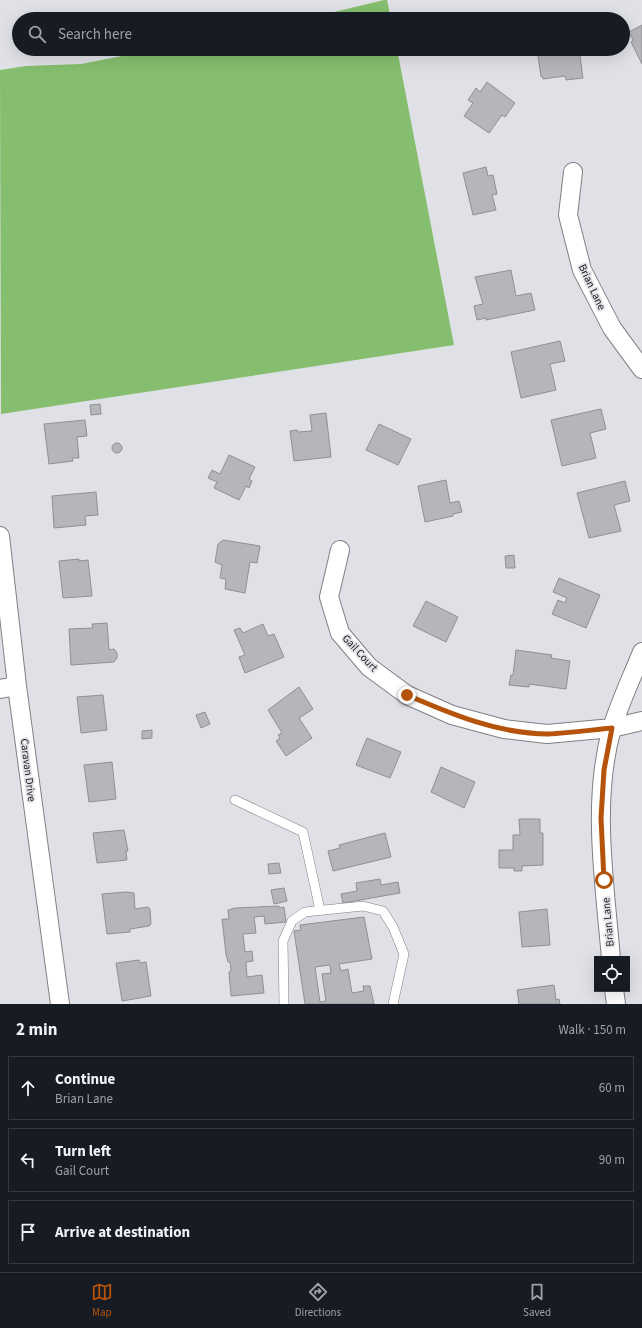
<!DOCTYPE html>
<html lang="en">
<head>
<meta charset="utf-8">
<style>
	:root { --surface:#171b24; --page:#242831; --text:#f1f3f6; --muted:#9ea1a6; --line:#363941; --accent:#b45309 }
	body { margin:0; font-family:"Source Sans 3",sans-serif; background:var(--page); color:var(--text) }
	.controls { position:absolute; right:12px; bottom:12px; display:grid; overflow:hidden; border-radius:0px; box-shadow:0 4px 16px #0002 }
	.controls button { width:36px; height:36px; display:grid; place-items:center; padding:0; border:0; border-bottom:1px solid var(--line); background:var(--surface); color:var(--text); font:20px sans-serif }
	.stop { position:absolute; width:12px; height:12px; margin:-9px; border:3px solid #b45309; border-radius:50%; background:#fff }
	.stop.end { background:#b45309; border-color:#fff; box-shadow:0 1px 4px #0008 }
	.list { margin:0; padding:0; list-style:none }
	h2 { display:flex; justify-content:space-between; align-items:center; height:52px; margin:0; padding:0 16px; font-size:17px }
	h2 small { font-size:13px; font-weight:400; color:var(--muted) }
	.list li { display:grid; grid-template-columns:26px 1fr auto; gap:12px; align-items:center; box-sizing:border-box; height:64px; margin:0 8px 8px; padding:0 8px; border:1px solid var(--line); border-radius:0px }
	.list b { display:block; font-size:15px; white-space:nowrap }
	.list p { margin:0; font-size:13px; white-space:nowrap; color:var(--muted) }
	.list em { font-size:13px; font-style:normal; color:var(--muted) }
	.icon { flex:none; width:22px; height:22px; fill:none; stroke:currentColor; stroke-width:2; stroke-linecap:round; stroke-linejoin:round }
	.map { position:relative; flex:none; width:642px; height:1004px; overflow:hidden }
	.search { position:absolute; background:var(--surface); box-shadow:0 4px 16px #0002; left:12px; right:12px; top:12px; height:44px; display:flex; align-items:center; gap:10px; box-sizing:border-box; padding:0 14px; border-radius:22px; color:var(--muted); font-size:15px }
	.sheet { height:268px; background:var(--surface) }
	nav { display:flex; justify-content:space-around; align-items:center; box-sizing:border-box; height:56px; border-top:1px solid var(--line); background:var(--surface); font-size:11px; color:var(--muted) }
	nav a { display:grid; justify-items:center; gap:2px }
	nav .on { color:var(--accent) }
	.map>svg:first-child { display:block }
	.forest { fill:#85be6e }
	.building { fill:#b5b6ba; stroke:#8f9094; fill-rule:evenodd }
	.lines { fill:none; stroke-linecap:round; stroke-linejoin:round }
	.lane-casing { stroke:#7f8084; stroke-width:10 }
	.street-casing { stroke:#7f8084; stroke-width:20 }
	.lane { stroke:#fff; stroke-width:9 }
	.street { stroke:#fff; stroke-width:18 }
	.route { stroke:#b45309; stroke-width:5 }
	.labels { text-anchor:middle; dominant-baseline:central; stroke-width:3.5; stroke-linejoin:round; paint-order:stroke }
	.street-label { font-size:11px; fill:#1b1c1d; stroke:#e0e1e6 }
</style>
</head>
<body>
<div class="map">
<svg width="642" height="1004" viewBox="0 0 642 1004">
	<rect width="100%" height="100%" fill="#e0e1e6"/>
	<path class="forest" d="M384,0H387L391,19H305Z
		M158,49H397L454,345L1,414L0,70L26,66L81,64Z"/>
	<path class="building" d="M642,25V64L631,42L633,40L629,32Z
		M537,49H579L583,78L566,80L565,76L543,79L542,76L541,77Z
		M487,82L515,103L505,117L502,115L489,133L464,116L473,103L468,100L476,88L480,92Z
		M486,167L488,176L493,175L497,194L492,195L496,210L473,215L463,173Z
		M511,270L516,296L531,293L535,310L486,320V318L477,320L474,306L483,304L475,277Z
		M560,341L565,361L550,364L556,390L521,398L511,352Z
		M100,404L101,414L91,415L90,405Z
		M601,409L606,429L590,433L596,458L562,466L551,420Z
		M326,413L331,457L294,461L290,431L297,430L298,432L312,431L310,415Z
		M85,420L87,436L77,437L79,458H72L73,461L49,464L44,424Z
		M379,424L411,439L398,465L366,450Z
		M112 448a5 5 0 1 1 10 0a5 5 0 1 1-10 0Z
		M229,455L255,467L249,479L252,481L249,488L246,486L239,500L214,488L217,482L208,478L212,470L220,474Z
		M446,480L450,503L459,501L462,512L453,514V516L425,522L418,486Z
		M625,481L630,501L614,505L621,531L589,538L577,493Z
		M96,492L98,515L85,516L86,525L54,528L52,496Z
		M223,540L260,546L257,563L250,562L245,593L225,589L226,579L220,578L222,565L215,562L218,544Z
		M514,555L515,568H506L505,556Z
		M79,559V561L88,560L92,596L63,598L59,561Z
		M559,578L600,595L586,628L552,614L558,600L565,603L567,598L553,592Z
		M426,601L458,617L446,642L413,626Z
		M107,623L109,650L114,649L117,653V658L114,662L71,665L69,629L93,628L92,624Z
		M263,624L268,636L274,634L284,657L245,673L239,657L245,655L234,630L240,628L243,633Z
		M516,650L552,655L551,658L570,661L566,689L529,684V687L509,685L511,675H513Z
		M299,687L313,709L299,718L312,738L286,756L276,741L280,738L278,735L282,733L268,710Z
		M103,695L107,730L81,733L77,697Z
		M205,712L210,724L201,728L196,715Z
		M152,730V738L142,739V731Z
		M367,738L401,752L390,778L356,765Z
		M112,762L116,799L89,802L84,765Z
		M441,767L475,782L464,808L431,792Z
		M519,819H540V833H543V865L522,866V871H514V868H499V850H513V835H520Z
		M124,830L128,851H126L127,860L97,863L93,833Z
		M385,833L391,857L333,871L328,851L340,848L339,845Z
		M279,863L281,873L269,874L268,864Z
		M380,879L381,885L398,882L400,893L343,903L341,894L357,891L356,883Z
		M284,888L287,901L274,904L271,890Z
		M126,892L134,893L135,909L148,907L150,909L151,924L149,926L130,929V932L107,934L102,894Z
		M279,906V908L284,907L286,922L265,924L264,916L254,917L256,933L243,934L245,952L252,951L253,961L246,962L247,977L262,975L264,993L231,996L229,972L231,971L230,962H228L226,954L222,919H229L228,910L235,908Z
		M547,909L550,945L522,947L519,912Z
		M364,917L372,959L339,964L341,971L348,969L352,993L364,991L363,986H370L374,1004H305L294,931L301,930L300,925ZM330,965L331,973L322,974L326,1001L320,1002L315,967Z
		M139,960L140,963L146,962L151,996L122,1001L116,963Z
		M554,985L556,1000L559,999L560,1004H519L517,990Z"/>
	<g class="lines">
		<defs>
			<path id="lane" d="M235,800L303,832L320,910
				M284,1004L283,941L292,921L305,912L324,910L363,906L383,911L393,927L404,954L393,1004"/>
			<path id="street" d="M573,172L568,215L582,270L612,328L642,369
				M0,536L17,686L60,1004
				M340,550L329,597L340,633L369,667L407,695L452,715L504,729L547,734L612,728L642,721
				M0,689L17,686
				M611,959C605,884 591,802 612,728C620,702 632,677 642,652
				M614,989L616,1004"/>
		</defs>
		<use href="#lane" class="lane-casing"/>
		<use href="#street" class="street-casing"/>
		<use href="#lane" class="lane"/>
		<use href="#street" class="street"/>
	</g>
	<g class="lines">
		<path class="route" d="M407,695C451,714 499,734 548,734C569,733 591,730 612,728L604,770L601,818L604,880"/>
	</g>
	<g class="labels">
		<g class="street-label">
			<text transform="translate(592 287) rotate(65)">Brian Lane</text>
			<text transform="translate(360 653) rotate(47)">Gail Court</text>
			<text transform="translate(28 770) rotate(83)">Caravan Drive</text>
			<text transform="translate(608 922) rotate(-95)">Brian Lane</text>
		</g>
	</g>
</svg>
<div class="controls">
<button><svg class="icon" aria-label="locate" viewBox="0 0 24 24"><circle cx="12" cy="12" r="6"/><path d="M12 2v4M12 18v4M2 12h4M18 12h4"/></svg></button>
</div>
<div class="stop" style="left:604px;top:880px"></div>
<div class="stop end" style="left:407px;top:695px"></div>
<div class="search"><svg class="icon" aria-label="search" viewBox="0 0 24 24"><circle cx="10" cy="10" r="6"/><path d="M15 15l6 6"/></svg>Search here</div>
</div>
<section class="sheet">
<h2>2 min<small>Walk · 150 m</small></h2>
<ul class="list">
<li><svg class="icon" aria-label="ahead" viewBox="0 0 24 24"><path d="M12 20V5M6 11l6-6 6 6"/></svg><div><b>Continue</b><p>Brian Lane</p></div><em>60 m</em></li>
<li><svg class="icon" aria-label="left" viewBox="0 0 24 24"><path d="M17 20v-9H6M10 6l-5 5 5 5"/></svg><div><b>Turn left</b><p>Gail Court</p></div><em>90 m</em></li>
<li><svg class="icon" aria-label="arrive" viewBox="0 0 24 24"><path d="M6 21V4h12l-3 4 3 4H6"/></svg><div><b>Arrive at destination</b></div></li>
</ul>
</section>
<nav>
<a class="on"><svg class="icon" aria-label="map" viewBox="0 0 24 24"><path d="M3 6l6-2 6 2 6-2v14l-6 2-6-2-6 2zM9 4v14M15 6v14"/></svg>Map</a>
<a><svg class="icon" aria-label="directions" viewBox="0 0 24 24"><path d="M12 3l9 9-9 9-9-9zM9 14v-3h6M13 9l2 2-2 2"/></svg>Directions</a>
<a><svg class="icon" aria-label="saved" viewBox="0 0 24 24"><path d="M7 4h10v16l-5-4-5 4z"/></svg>Saved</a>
</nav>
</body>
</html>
